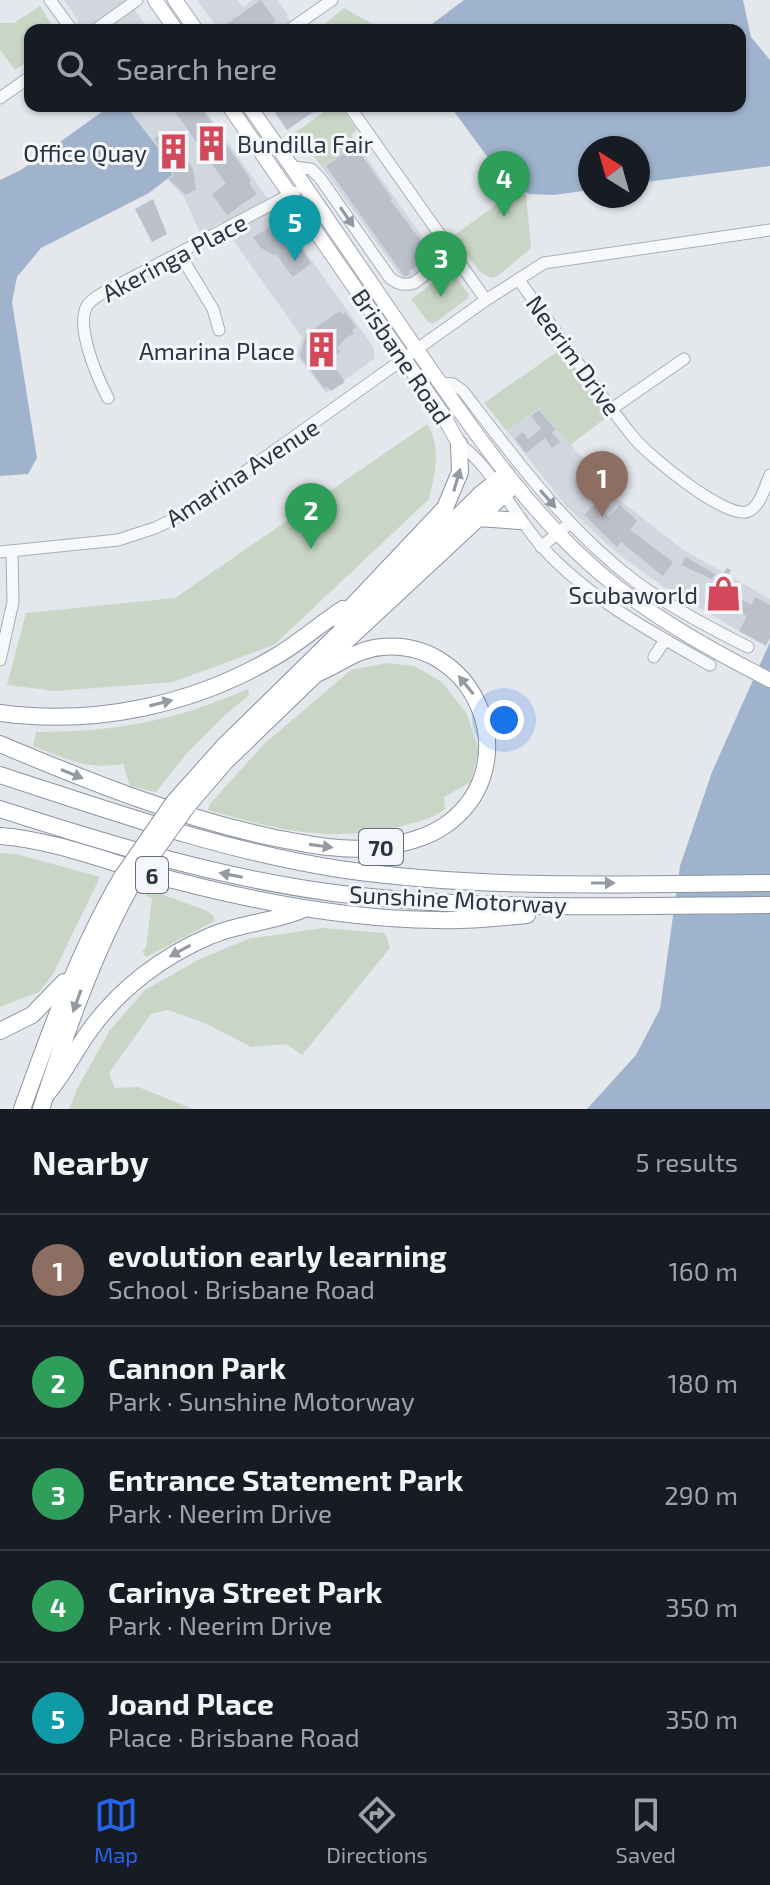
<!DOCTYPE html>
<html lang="en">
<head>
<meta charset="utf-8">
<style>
	:root { --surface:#171b24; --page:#242831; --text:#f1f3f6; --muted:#9ea1a6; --line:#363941; --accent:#2563eb }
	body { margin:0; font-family:"Exo 2",sans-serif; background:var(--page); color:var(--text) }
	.compass { position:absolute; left:578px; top:136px; width:72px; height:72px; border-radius:50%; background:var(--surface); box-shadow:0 2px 6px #0004; rotate:323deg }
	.you { position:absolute; left:504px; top:720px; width:28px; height:28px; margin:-20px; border:6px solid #fff; border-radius:50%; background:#1a73e8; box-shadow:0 0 0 12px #1a73e833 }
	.badge { display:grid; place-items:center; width:52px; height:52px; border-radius:50%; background:var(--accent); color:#fff; font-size:26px; font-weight:700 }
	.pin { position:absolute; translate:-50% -66px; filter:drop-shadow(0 2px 4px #0008) }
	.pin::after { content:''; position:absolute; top:42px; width:28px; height:24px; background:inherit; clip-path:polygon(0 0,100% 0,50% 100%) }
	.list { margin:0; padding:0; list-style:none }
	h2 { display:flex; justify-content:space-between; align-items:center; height:104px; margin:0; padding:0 32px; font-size:34px }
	h2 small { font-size:26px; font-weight:400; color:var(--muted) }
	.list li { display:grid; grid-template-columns:52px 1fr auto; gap:24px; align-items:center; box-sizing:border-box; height:112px; padding:0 32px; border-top:2px solid var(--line) }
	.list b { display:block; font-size:30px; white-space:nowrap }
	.list p { margin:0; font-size:26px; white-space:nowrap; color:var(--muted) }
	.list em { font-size:26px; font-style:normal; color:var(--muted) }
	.icon { flex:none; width:44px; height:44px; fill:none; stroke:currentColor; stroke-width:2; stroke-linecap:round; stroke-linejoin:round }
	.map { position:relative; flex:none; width:770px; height:1109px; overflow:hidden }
	.search { position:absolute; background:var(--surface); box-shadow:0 2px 6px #0004; left:24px; right:24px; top:24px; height:88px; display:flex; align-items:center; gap:20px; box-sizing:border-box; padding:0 28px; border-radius:16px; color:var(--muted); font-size:30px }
	.sheet { height:664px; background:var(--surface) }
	nav { display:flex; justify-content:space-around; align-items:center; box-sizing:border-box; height:112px; border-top:2px solid var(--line); background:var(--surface); font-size:22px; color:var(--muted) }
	nav a { display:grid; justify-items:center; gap:4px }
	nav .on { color:var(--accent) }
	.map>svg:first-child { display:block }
	.built { fill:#d2d6de }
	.green { fill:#c9d6c5 }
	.water { fill:#9fb4cc }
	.building { fill:#bbc0ca }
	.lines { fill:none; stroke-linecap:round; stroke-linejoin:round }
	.minor-casing { stroke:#a9aeb7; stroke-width:13 }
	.major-casing { stroke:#a3abb8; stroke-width:16 }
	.highway-casing { stroke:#8b94a3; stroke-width:18 }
	.minor { stroke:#f7f8fa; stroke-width:11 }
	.major { stroke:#fff; stroke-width:14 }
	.highway { stroke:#fff; stroke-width:16 }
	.highway-bridge-casing { stroke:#8b94a3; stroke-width:18; stroke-linecap:butt }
	.highway-bridge { stroke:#fff; stroke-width:16 }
	.oneway { fill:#9196a0 }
	.oneway2 { fill:#959aa2 }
	.labels { text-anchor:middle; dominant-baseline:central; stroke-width:6; stroke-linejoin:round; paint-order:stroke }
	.shield { fill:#f4f6f9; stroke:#676e7b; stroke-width:2 }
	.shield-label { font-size:22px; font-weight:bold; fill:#2b3445 }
	.poi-label { font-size:24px; fill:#2b3445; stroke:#f4f6f9; text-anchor:end }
	.street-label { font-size:24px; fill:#2b3445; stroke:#f4f6f9 }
</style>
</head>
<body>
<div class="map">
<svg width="770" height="1109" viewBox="0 0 770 1109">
	<rect width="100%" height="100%" fill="#e4e7ec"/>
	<path class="built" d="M64,0H128L149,30H77L78,20Z
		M197,0H237L243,7L253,0H278L287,14L292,30H219Z
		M126,106H202L374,348V359L326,393L297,356L302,337L220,222L201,235L184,197L167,179L172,175L149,135Z
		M356,143L438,259L405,282L322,167Z
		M539,408L618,499L682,549L770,599V639L766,647L661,585L617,553L566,506L507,431Z"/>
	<path class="green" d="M40,6L55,30H30V60L15,70L0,50V23H14Z
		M344,8L383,30H317Z
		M332,106H340L357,130L351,135L356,143L322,167L296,132Z
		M509,186L526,194L531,248L499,275L491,278L480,272L453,236L503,200Z
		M451,270L469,295L467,299L433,324L428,322L411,299Z
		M561,349L607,417L570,445L539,408L507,431L484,403Z
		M427,424C442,448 435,472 429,499L274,645L173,682L56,691L7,685L26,613L175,598Z
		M386,663L414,666L442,682L466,713L479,749L471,782L444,797L445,809C431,819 421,821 405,825C331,844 279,830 208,810L210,804L264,744L351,670Z
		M248,689L249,695L222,718L187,753L156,792L130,786L123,764C87,770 66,759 33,746L36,732C117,732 174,721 248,689Z
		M0,853L16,854L100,877L53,974L39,992L0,1007Z
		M150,890L205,910L213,915L215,921L146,957L142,951L146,948L152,898L146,896Z
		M323,928L385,933L390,948L302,1055L286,1044L251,1047L207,1024L168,1010L151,1014L109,1073L115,1088L138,1087L193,1109H69L77,1089L110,1030L145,990L200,959L248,939Z"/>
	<path class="water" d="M464,0H743L751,37L770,60V166L638,183V148H590V190L554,195L530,194L509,186L450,106H740V30H424Z
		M110,106H126L172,166V175L149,193L41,248L17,277L12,302L37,458L28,474L0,476V180L21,170Z
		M770,642V1109H587L636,1055L660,1009L680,866L712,772Z"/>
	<path class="building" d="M261,0L276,21L263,30H218Z
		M171,106H200L251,180L249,183L257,194L227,215L212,194L226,184Z
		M284,106H322L287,130L275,113Z
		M168,130L193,169L196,190L186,195L169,179L173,176L174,167L154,139Z
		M355,146L392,199L390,200L429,251V257L409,271L410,275L404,276L326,166Z
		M153,199L167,234L152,242L135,209Z
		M270,227L289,231L311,263L293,277L276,254L274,255L261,248L253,237Z
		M340,311L342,315L345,312L356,327L352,330L354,333L345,339L337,348L341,351L330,360L345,382L331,391L327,387L324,388L300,356L306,334Z
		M539,410L556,430L552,432L560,442L552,448L545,438L526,453L515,439L523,432L528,439L541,429L531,416Z
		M595,504L609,517L620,505L637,521L630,530L673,562L663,576L621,542L617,547L584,515Z
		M686,557L715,574L712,579L681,565Z
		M727,568L731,570L724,583L740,592L737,597L751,605L755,597L770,605V637L766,645L739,631L747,616L729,606L724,614L711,606L715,601L707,596Z"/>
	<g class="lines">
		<defs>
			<path id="minor" d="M50,0L72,30
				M95,30L137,0
				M289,30L332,0
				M0,98L30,77
				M349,106L486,300
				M293,167L311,169L320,178L390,278C398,284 404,286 414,283L453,254
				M179,253L213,309L219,330
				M518,279C556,331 593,387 634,438C648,455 728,522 749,511C761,505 765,486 770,475
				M440,383L453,384L463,391C516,460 566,529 636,582C670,607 710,628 748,647
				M108,398C98,379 75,327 87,306C90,301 96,297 101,294L295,192
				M613,408L684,359
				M459,444C490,464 517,520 544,549C590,599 651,632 710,665
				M541,547L570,523
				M0,552L118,540L155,528L190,511L486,300L544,263L770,230
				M654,657L665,640
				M0,660L13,602L12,551"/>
			<path id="major" d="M155,0L176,30
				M175,0L196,30
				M229,106L443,415L459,444
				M249,106C311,193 370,283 431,370C482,443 533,516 601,574C652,617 711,650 770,680"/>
			<path id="highway" d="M478,518L519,521
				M339,620L445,508L460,472L459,444
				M0,713C95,726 195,705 278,655C300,642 320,624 343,609
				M0,744C90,782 180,818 275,838C307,844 339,851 372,848C399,845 429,839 451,821C525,762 477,639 382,647C356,649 339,665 316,674
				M0,775C111,811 223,851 339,869C482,890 627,884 770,883
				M174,802L224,746L482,493L506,474
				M188,805L225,762L316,674L328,658L514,485
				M0,809C109,844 220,878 334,893C479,911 625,906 770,905
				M0,836C58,840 120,867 177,881C262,903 348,919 436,920C466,921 497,918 527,915
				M0,1031L32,1015L64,982
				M45,1096C63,1076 74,1052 90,1030C120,988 163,956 210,936C240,923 275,922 304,909
				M22,1109C51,1029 79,950 122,877
				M41,1109C67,1030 93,953 134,880"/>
		</defs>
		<use href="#minor" class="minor-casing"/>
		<use href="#major" class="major-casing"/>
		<use href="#highway" class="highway-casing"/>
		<use href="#minor" class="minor"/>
		<use href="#major" class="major"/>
		<use href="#highway" class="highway"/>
		<defs>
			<path id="highway-bridge" d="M122,877L174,802
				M134,880L188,805"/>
		</defs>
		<use href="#highway-bridge" class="highway-bridge-casing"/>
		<use href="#highway-bridge" class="highway-bridge"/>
	</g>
	<defs><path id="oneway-solid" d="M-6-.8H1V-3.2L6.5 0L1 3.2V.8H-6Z" transform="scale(2)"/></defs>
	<g class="oneway">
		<use href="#oneway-solid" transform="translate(347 217) rotate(55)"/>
		<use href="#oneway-solid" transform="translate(548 499) rotate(49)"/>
	</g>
	<g class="oneway2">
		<use href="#oneway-solid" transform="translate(457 480) rotate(-74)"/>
		<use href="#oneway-solid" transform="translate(466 685) rotate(-129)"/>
		<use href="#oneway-solid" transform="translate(161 703) rotate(-14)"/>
		<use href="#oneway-solid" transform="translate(72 774) rotate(22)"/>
		<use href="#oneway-solid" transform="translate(321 846) rotate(8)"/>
		<use href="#oneway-solid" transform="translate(231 875) rotate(-169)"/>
		<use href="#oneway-solid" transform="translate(603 883)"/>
		<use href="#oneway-solid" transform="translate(180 951) rotate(151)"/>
		<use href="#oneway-solid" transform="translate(77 1001) rotate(110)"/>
	</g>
	<defs>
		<symbol id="building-bare" viewBox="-9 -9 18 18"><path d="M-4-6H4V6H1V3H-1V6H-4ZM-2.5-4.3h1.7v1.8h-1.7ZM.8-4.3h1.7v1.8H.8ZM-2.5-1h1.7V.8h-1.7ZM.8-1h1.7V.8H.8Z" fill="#d1495b" stroke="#f4f6f9" stroke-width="2.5" paint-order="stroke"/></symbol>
		<symbol id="shop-bare" viewBox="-9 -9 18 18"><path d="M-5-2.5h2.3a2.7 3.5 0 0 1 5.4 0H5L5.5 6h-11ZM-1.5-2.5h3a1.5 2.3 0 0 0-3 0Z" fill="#d1495b" stroke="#f4f6f9" stroke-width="2.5" paint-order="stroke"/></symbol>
	</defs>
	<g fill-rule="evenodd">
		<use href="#building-bare" x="186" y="118" width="51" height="51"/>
		<use href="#building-bare" x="148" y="126" width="51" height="51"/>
		<use href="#building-bare" x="296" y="324" width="51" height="51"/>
		<use href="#shop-bare" x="698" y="568" width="51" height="51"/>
	</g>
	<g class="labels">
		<g class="shield">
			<rect x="359" y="829" width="44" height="36" rx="6"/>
			<rect x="136" y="857" width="32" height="36" rx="6"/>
		</g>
		<g class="shield-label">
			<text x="381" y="847">70</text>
			<text x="152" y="875">6</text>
		</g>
		<g class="poi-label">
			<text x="237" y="143" text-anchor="start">Bundilla Fair</text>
			<text x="147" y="152">Office Quay</text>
			<text x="295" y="350">Amarina Place</text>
			<text x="698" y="594">Scubaworld</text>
		</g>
		<g class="street-label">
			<text transform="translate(174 257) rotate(-28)">Akeringa Place</text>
			<text transform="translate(574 355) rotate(54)">Neerim Drive</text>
			<text transform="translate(402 356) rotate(56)">Brisbane Road</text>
			<text transform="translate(242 472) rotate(-33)">Amarina Avenue</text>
			<text transform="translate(458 899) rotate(3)">Sunshine Motorway</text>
		</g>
	</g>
</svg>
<svg class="compass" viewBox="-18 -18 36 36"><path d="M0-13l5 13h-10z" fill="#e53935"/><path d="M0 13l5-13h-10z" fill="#9ea1a6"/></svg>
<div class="you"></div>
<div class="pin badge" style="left:602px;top:517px;background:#8d6e63">1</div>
<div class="pin badge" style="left:311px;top:549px;background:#2e9e5b">2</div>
<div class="pin badge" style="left:441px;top:297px;background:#2e9e5b">3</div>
<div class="pin badge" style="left:504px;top:217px;background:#2e9e5b">4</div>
<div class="pin badge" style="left:295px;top:261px;background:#0f9aa8">5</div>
<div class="search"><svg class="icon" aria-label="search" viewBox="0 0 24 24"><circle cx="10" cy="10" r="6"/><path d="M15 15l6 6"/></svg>Search here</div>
</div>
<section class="sheet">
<h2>Nearby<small>5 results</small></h2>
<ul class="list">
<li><span class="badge" style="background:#8d6e63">1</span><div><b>evolution early learning</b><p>School · Brisbane Road</p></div><em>160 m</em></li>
<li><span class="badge" style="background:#2e9e5b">2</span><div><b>Cannon Park</b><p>Park · Sunshine Motorway</p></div><em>180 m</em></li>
<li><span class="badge" style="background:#2e9e5b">3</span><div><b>Entrance Statement Park</b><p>Park · Neerim Drive</p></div><em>290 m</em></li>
<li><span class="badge" style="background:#2e9e5b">4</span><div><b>Carinya Street Park</b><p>Park · Neerim Drive</p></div><em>350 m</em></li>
<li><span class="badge" style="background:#0f9aa8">5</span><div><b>Joand Place</b><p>Place · Brisbane Road</p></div><em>350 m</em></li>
</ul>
</section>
<nav>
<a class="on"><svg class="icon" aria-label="map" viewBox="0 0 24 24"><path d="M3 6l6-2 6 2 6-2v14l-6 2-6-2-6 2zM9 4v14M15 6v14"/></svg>Map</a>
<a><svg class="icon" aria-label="directions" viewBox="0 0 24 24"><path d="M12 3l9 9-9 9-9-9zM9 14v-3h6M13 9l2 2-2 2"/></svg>Directions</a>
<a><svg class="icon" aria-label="saved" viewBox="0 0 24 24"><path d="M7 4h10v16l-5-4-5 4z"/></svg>Saved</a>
</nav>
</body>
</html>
